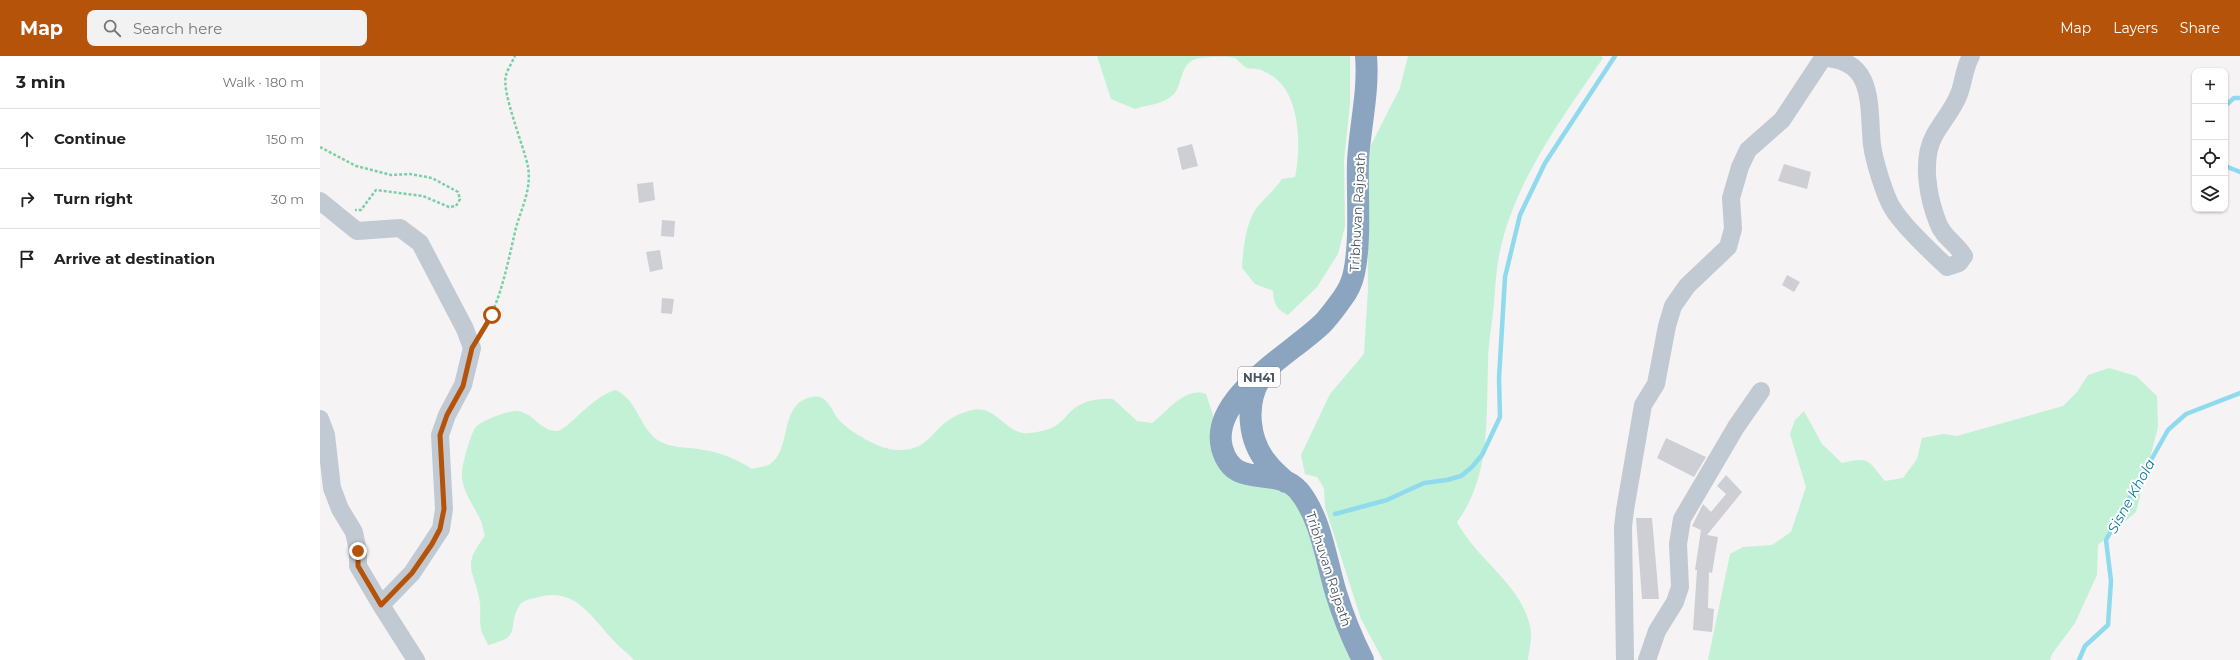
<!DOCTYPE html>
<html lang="en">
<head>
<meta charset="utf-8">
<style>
	:root { --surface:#fff; --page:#f2f2f2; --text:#222; --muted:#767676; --line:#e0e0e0; --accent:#b45309 }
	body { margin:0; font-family:Montserrat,sans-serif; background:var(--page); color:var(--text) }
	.controls { position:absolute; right:12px; top:12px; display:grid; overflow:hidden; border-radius:8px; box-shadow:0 1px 3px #0004 }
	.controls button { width:36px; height:36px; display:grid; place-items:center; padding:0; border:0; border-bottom:1px solid var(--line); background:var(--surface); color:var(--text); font:20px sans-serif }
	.stop { position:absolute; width:12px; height:12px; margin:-9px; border:3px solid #b45309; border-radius:50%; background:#fff }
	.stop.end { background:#b45309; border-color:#fff; box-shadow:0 1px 4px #0008 }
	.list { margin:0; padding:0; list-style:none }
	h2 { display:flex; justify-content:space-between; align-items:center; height:52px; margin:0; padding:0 16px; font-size:17px }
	h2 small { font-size:13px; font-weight:400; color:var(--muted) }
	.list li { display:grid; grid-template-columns:26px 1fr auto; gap:12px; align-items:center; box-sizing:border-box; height:60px; padding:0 16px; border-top:1px solid var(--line) }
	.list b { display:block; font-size:15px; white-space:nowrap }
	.list em { font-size:13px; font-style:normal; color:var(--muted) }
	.icon { flex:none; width:22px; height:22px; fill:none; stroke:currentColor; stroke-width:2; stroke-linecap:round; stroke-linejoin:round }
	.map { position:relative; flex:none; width:1920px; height:604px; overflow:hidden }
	header { display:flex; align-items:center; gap:24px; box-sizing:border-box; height:56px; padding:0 20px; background:var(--accent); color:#fff }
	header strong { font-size:19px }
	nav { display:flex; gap:22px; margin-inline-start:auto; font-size:14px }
	.search { width:280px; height:36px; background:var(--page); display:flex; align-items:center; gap:10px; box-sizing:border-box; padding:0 14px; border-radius:8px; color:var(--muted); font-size:15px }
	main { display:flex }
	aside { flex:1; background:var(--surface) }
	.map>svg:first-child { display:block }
	.green { fill:#c3f1d5 }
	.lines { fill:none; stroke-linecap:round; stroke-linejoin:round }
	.stream { stroke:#90daee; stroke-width:4.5 }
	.building { fill:#cdcfd5 }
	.path { stroke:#7ad0a6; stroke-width:2.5; stroke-dasharray:3 2; stroke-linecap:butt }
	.minor { stroke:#c1cad2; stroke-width:18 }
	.highway { stroke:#8ba5c1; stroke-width:22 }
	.route { stroke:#b45309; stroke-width:5 }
	.labels { text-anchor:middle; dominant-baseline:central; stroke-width:4; stroke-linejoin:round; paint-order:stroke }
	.shield { fill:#fff; stroke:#808990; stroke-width:1 }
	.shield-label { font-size:12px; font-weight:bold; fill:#4a5661 }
	.street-label { font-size:13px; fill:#4a5661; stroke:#fff }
	.water-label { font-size:14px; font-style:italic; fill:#0c7c9b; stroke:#fff }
</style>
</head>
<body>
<header>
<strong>Map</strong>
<div class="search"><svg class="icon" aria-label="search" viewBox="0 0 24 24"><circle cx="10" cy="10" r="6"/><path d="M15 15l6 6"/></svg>Search here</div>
<nav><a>Map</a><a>Layers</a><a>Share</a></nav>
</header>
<main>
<aside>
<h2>3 min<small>Walk · 180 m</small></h2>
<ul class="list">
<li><svg class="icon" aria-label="ahead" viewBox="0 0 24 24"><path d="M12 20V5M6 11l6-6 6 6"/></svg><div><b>Continue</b></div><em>150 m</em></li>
<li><svg class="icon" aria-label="right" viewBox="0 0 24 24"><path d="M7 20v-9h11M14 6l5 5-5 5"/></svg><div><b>Turn right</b></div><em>30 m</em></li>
<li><svg class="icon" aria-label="arrive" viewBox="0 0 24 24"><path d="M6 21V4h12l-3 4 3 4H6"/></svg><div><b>Arrive at destination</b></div></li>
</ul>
</aside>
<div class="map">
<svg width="1920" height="604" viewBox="0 0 1920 604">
	<rect width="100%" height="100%" fill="#f5f3f3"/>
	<path class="green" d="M777,0H1030V47L1024,105L1025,170L1018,198L997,231L968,259C956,253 954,248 953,235L935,228L922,212C923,194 926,163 939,149C947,140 955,133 962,123L975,121C981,93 981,42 955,22C950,18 941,13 936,13C933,12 929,13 927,12C922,10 919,4 915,2C907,0 881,0 873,4C860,11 862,29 854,38C843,49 829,48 815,53L791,43Z
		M1088,0H1281L1283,2C1242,63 1193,126 1179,200C1176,215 1175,232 1174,248C1172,268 1168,288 1168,308C1166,363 1171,420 1137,466C1157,504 1200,527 1210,570C1213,580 1209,594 1208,604H1063L1041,563L1005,451L1004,432L997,421L985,418L981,399L1010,338L1044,298L1048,233L1047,120L1051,89L1080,32Z
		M1789,312L1816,320L1837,340L1838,371L1816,456L1778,489L1777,519L1755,567L1732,598L1730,604H1388L1410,498L1423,491L1452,489L1471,476L1486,431L1470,378L1475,364L1484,355L1502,388L1522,407C1550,400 1548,405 1565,425L1583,422L1597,403L1602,382L1624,378L1637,380L1743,350L1757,336L1768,319Z
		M296,334C319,346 319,372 339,385C351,392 365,391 378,393C399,396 415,402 432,413C438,411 445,411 450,408C472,393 459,351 488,342C491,341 496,340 500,341C509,344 513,357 519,364C531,377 561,394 577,394C609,395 611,374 632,362C638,358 646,356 652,354C676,348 687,380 709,377C716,377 729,374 735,370C741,367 746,360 751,355C762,345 778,342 793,343L817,365L832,367C847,356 865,330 886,338L895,365L891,382L971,442L980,453L1035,604H314C308,597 300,592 294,585C271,561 255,529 215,542C209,543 202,545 199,550C186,573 204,580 168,589C166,583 161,577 161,572C159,564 161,555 160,547C155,514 140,512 165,480C163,475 163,468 160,463C154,450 143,436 142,421C141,411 150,380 155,372C160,365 189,354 197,355C213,356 221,376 237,375C248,374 273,339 296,334Z"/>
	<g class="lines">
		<path class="stream" d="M1905,50L1914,42H1920
			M1905,110L1920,116
			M1015,458L1067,444L1104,427L1127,424L1141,420L1152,411L1162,399L1180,361L1179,322L1185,221L1200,159L1225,107L1295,0
			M1759,604L1765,590L1788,569L1791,525L1786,484L1848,374L1866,358L1920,337"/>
	</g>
	<path class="building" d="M872,88L878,110L862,114L857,92Z
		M1464,108L1491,116L1487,133L1458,125Z
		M333,126L335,144L319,147L317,128Z
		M342,164L355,165L354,181L341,180Z
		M340,194L343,213L330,216L326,196Z
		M1467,219L1480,226L1474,236L1462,229Z
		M342,242L354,243L352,258L341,257Z
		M1346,382L1386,401L1374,421L1337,402Z
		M1406,419L1422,436L1387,479L1398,481L1392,517L1389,516L1388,552L1394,553L1392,576L1373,574L1377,514H1375L1381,474L1372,470L1383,448L1391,456L1406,438L1397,430Z
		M1316,462H1332L1339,543H1322Z"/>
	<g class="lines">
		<path class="path" d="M0,91L36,110L71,119L90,118L112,122L138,136L140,143L136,150L129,151L103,140L56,134L41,154H35
			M163,274C181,244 187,210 195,176C200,154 212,135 208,111C204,90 181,36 186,19C188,13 192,6 195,0"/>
		<path class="minor" d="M0,145L37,175L80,172L100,187L145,273L152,292L143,329L127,359L120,379L124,453L121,473L92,517L61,549L96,604
			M0,363L6,379L12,432L20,453L34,476L38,495V510L61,549
			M1305,604L1303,471L1305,454L1323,349L1336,328L1347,270L1353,250L1367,230L1408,191L1413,173L1411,142L1420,111L1428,94L1462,64L1503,2C1556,3 1548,51 1552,89C1554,104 1565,141 1573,153C1584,171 1611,196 1627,211L1639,207L1644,200C1636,187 1623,181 1618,167C1608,142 1601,104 1614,80C1622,65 1633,54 1639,38C1644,25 1644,12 1651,0
			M1327,604L1337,575L1355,546L1360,531L1358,488L1362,463L1416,371L1441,335"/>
		<path class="highway" d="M940,323C925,348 928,385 948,408C953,415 960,420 966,426
			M1043,604C1032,582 1023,560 1016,537C1006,504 1001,462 979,435C956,408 914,436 902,392C889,342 971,298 1002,268C1009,261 1016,251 1022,243C1028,235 1032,227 1034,217C1041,185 1037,139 1038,105C1040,69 1049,36 1046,0"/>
	</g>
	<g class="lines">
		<path class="route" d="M38,495V510L61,549L92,517L112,488L120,473L124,453L120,379L127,359L143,330L152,292L172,259"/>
	</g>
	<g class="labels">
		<rect class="shield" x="918" y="311" width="42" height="20" rx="3"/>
		<g class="shield-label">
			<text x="939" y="321">NH41</text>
		</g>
		<g class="street-label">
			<text transform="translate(1037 156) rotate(-87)">Tribhuvan Rajpath</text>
			<text transform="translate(1009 513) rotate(72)">Tribhuvan Rajpath</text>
		</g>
		<g class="water-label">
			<text transform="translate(1811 440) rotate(-61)">Sisne Khola</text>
		</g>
	</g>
</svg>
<div class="controls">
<button>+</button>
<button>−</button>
<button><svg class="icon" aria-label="locate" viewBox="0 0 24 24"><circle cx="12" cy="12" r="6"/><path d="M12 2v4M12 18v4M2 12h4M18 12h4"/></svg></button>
<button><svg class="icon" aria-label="layers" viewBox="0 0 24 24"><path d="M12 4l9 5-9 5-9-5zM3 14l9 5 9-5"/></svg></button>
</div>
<div class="stop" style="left:172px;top:259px"></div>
<div class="stop end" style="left:38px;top:495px"></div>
</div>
</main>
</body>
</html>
